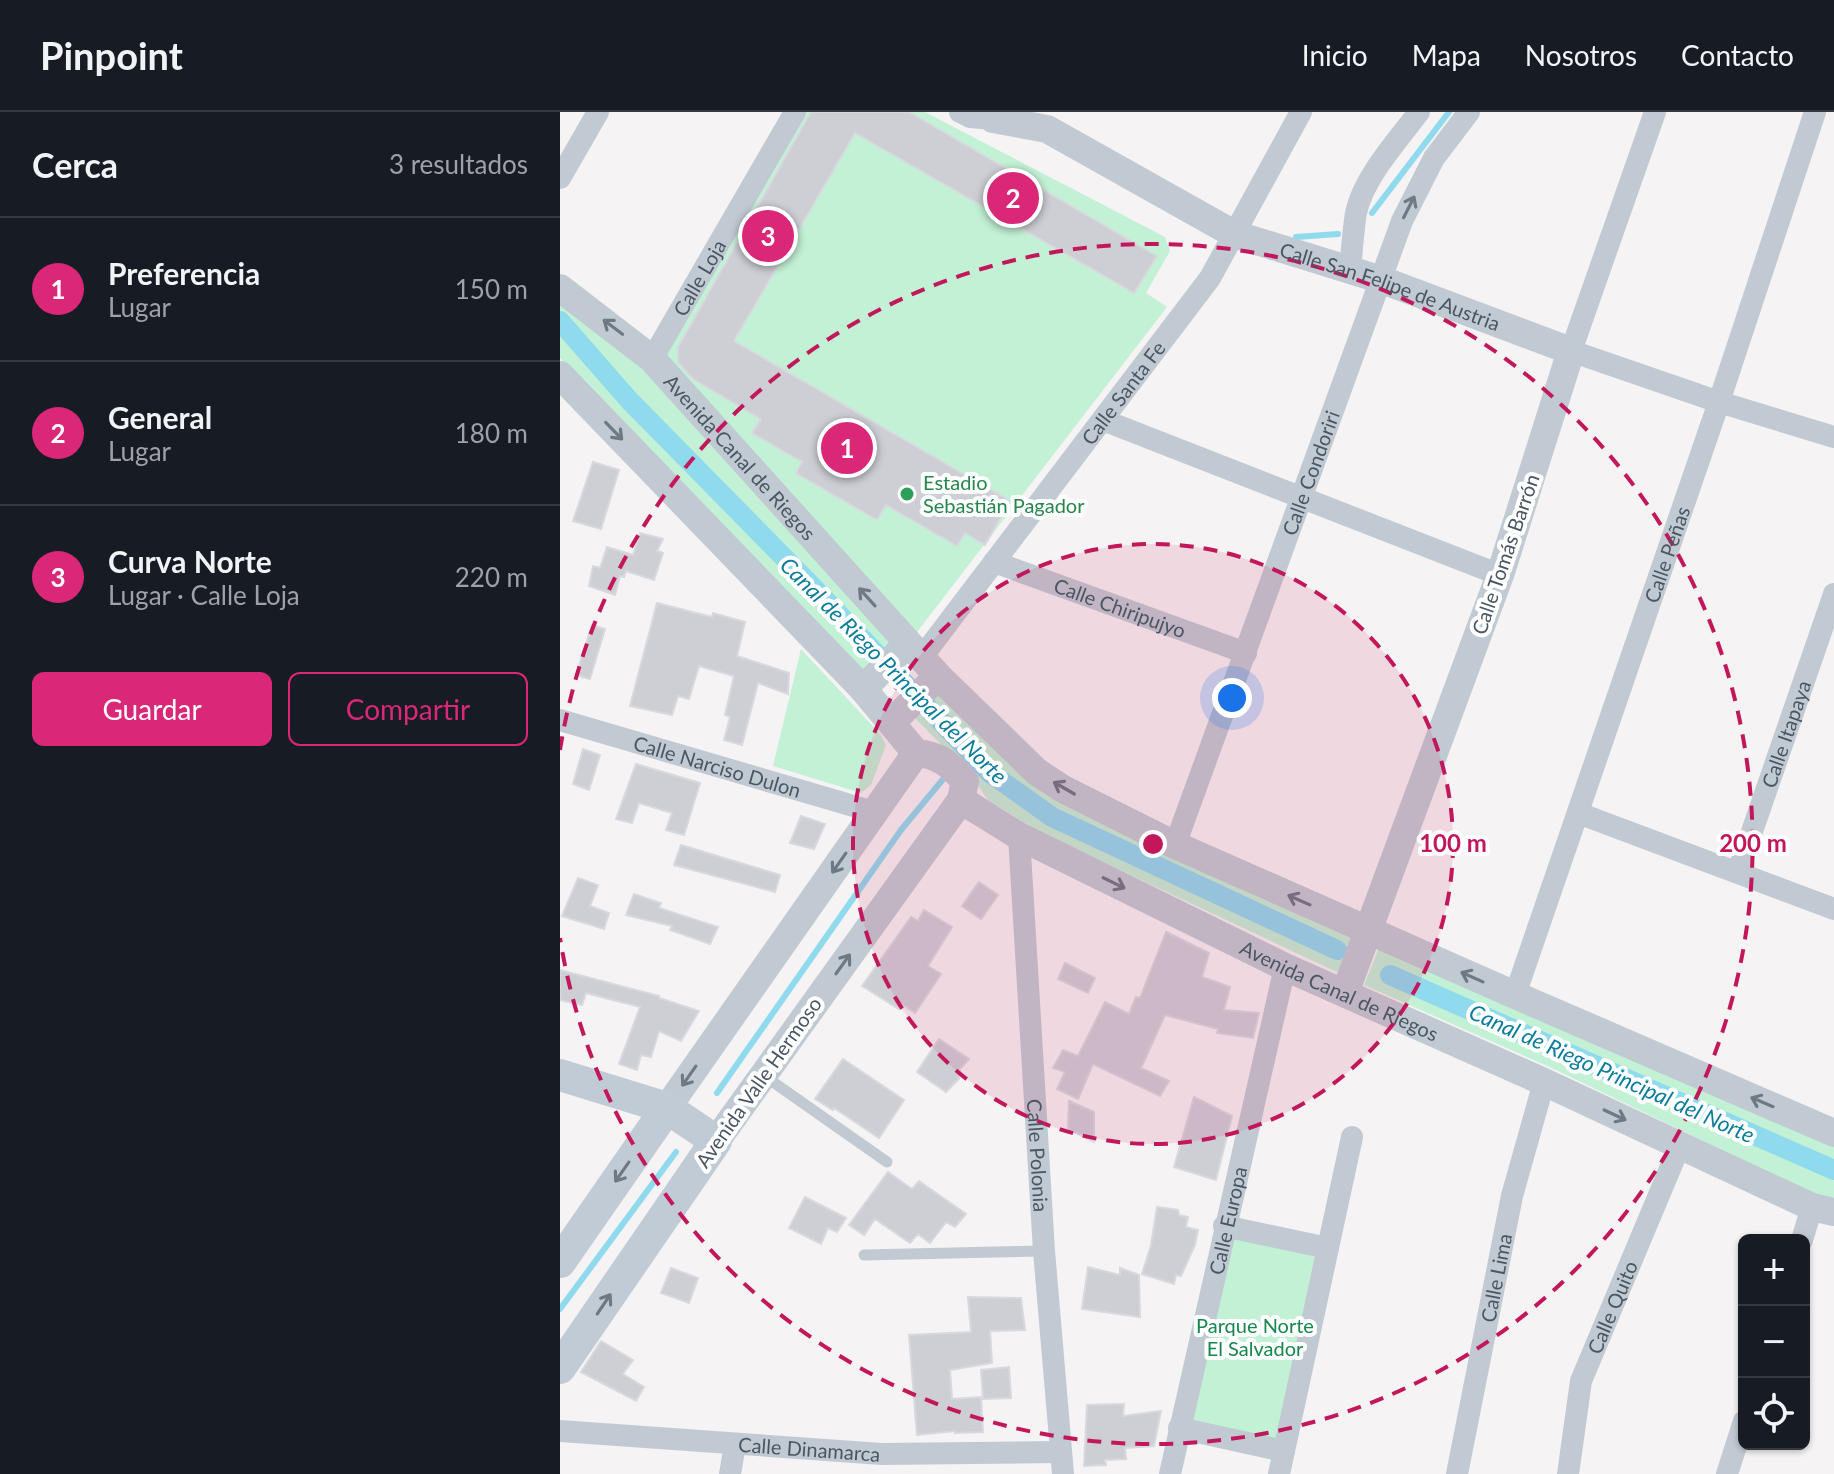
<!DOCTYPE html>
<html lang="es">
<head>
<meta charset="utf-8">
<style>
	:root { --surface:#171b24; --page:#242831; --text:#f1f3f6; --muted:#9ea1a6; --line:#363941; --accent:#db2777 }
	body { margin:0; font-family:Lato,sans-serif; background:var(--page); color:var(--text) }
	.controls { position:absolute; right:24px; bottom:24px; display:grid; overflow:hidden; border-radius:12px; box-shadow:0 2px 6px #0004 }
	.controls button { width:72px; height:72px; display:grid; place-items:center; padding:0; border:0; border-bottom:2px solid var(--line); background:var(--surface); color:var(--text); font:40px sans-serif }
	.you { position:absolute; left:672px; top:586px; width:28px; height:28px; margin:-20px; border:6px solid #fff; border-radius:50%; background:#1a73e8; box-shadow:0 0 0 12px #1a73e833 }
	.badge { display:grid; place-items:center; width:52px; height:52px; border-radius:50%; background:var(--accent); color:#fff; font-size:26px; font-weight:700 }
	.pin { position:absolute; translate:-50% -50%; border:4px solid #fff; box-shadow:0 2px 8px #0006 }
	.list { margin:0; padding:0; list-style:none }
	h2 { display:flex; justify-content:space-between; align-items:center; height:104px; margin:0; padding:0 32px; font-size:34px }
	h2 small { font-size:26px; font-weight:400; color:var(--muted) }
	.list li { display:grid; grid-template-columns:52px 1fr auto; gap:24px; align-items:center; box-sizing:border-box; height:144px; padding:0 32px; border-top:2px solid var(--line) }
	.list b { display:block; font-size:30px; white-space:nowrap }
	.list p { margin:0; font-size:26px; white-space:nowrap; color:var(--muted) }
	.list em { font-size:26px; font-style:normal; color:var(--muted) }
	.actions { display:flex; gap:16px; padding:24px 32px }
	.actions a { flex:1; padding:18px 0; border:2px solid var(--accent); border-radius:12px; text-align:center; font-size:28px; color:var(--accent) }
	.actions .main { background:var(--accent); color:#fff }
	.icon { flex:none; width:44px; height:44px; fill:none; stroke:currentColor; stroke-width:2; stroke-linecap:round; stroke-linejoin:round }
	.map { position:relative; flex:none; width:1274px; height:1362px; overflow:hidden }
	header { display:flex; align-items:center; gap:48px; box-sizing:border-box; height:112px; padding:0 40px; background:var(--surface); border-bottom:2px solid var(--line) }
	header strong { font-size:38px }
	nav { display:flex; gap:44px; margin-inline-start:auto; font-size:28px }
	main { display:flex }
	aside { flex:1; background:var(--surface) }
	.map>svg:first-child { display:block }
	.green { fill:#c3f1d5 }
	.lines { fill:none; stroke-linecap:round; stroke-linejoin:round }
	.stream { stroke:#90daee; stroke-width:6 }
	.canal { stroke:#90daee; stroke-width:20 }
	.building { fill:#cdcfd5; stroke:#d7d9de; stroke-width:2 }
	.service { stroke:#c1cad2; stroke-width:11 }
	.minor { stroke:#c1cad2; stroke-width:22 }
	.tertiary { stroke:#c1cad2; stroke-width:28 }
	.secondary { stroke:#c1cbd6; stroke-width:32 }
	.oneway { stroke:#6e7983 }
	.oneway2 { stroke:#6e7984 }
	.ring { fill:none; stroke:#c2185b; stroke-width:4; stroke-dasharray:14 10 }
	.leisure-dot { fill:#2e9e5b; stroke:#fff; stroke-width:3 }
	.labels { text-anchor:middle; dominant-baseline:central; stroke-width:8; stroke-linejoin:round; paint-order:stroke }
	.street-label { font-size:20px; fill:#4a5661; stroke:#fff }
	.leisure-label { font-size:20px; fill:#27864d; stroke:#fff; text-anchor:start }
	.park-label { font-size:20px; fill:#17864f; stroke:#fff }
	.water-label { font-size:22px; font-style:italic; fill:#0c7c9b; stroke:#fff }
	.centre { fill:#c2185b; stroke:#fff; stroke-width:4 }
	.ring-label { font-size:24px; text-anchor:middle; font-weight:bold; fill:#c2185b; stroke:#fff; stroke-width:8; stroke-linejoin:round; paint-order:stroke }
</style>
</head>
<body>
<header>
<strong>Pinpoint</strong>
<nav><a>Inicio</a><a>Mapa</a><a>Nosotros</a><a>Contacto</a></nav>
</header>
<main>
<aside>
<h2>Cerca<small>3 resultados</small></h2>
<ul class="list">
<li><span class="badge">1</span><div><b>Preferencia</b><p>Lugar</p></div><em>150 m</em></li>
<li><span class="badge">2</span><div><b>General</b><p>Lugar</p></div><em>180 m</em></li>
<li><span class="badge">3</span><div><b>Curva Norte</b><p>Lugar · Calle Loja</p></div><em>220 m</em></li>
</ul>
<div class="actions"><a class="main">Guardar</a><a>Compartir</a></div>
</aside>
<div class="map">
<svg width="1274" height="1362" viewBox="0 0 1274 1362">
	<rect width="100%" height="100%" fill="#f5f3f3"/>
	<path class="green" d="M243,0H365L605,125L610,139L586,181L607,195L357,520L106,244Z
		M0,187L88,262L334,530L305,561L0,246Z
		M241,537L321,623L326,633L311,673L301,681L213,654Z
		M380,578L466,666L795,826L781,862L483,722L428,688L410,662L353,604Z
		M819,836L1274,1032V1088L1265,1086L1214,1063L994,957L804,873Z
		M673,1123L757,1141L717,1327L633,1309Z"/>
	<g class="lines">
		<path class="stream" d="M812,101L889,0
			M736,125L778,122
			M157,981L341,718L384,666
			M0,1197L116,1040"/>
		<path class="canal" d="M0,209L69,288L253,475L429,660L492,705L777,838
			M830,863L1274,1058"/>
	</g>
	<path class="building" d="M251,0H349L597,144L574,181L295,21L174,229L450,389L425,433L405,421L397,434L326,393L317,408L236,361L242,350L192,321L201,307L133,267L118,250V235Z
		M33,350L59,358L41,417L13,409Z
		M80,421L103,427L97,439L103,441L94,468L66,459L64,465L60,464L55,483L29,474L33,454L40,456L47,435L73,443Z
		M97,491L152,505L153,501L185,510L177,544L229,561L228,582L198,571L182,633L164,628L170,605L165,603L174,564L139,554L129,587L118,584L112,603L70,594Z
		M32,513L45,517L30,567L16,563Z
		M23,637L40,643L29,678L13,672Z
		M76,652L140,671L124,723L106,718L112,701L79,691L72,711L56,707Z
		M241,704L265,712L254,737L230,731Z
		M121,733L220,763L215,780L114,753Z
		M18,766L38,773L30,794L49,801L44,817L2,804Z
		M419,770L438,783L421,807L402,794Z
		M74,782L101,791L99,796L158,815L150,832L110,818L112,814L66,803Z
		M364,798L392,815L368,854L381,862L355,901L342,892L339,897L302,874L351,805L358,809Z
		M606,820L649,841L642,865L670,875L664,898L699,901L693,926L657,921L658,917L605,903L581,956L609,969L600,984L533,952L518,987L497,977L505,960L493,956L503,938L518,944L545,890L569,902L576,885L580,886Z
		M505,851L535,866L528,881L498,867Z
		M0,858L99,884V886L139,899L121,929L99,919L91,945L81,943L77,958L59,952L80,895L26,881L22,893L0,888Z
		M379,927L409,947L400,957L399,967L386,980L357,960Z
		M283,947L344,988L319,1026L274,996L273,998L255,987Z
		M634,985L672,1004L656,1068L614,1055Z
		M509,989L534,1000V1030L508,1017Z
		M328,1060L352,1077L359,1069L406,1102L395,1115L386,1110L370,1131L358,1122L350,1131L315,1107L304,1123L289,1113Z
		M245,1085L286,1106L277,1120L268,1116L261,1132L229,1116Z
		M597,1095L618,1098L619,1103L628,1105L626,1115L638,1118L635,1133L621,1164L616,1163L614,1172L582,1162L591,1133Z
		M528,1155L560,1163V1156L579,1163L580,1205L522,1197Z
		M111,1156L138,1166L129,1191L101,1181Z
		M408,1185L461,1186L465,1218L430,1219L432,1251L390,1258L392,1287L421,1285L423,1320L395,1321V1319L357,1323L349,1223L411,1220Z
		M41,1229L73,1248L63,1262L84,1275L76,1289L21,1260Z
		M449,1255L451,1286L423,1287L421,1258Z
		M564,1292L563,1304L601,1299L594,1334L565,1336L566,1347L545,1348L546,1353L524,1354L527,1293Z"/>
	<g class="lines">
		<path class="service" d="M203,963L327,1050
			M304,1143L484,1139"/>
		<g class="minor">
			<path d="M400,0L410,5L433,7"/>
			<path d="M1095,0L1011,239L1159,290L1274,325"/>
			<path d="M0,66L38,0"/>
			<path d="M790,157C792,139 793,119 796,101C803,66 838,28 859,0"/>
			<path id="s1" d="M92,247L235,0"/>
			<path d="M543,308L940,463"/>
			<path id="s2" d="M434,450L686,541"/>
			<path id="s3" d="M362,545L650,166L741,0"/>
			<path id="s4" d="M0,608L314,700"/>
			<path d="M1018,701L1274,797"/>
			<path id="s5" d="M459,724L484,1139L503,1362"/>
			<path id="s6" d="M615,733L842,109L874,46L909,0"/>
			<path id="s7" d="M1178,760L1274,482"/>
			<path id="s8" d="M955,883L1159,290L1255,0"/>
			<path d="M664,1114L768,1136"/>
			<path d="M1242,1128L1252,1095"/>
			<path d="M619,1316L724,1339"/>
			<path id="s9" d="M0,1319L322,1342L500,1340"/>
			<path d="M170,1362L175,1333"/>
			<path id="s10" d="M610,1362L725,855"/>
			<path d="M719,1362L792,1025"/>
			<path id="s11" d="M897,1362L952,1084L984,970"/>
			<path id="s12" d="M1008,1362L1021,1269L1120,1033"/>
			<path d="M1167,1362L1184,1309"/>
		</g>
		<g class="tertiary">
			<path id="s13" d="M437,0L433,7L487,17L674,122L822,168L1011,239L940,463L785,881"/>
			<path id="s14" d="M0,176L92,247L378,564L477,660L503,677L615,733L955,883L1274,1021"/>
			<path d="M0,263L303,577L356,641C380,643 389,652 405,669L401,688L156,1029"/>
			<path d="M303,577L348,531"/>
			<path d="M332,610L378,564"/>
			<path id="s15" d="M401,688L459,724L725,855L984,970L1252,1095L1274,1100"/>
			<path d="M107,996L356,641"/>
		</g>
		<path class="secondary" d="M0,963L107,996L156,1029L0,1256
			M0,1150L107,996"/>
	</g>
	<defs><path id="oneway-shaft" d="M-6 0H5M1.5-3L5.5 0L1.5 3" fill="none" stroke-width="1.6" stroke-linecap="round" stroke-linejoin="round" transform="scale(2)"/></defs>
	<g class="oneway">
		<use href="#oneway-shaft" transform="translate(849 95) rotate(-63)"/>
		<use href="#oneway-shaft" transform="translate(53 215) rotate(-143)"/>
		<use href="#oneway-shaft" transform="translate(54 319) rotate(46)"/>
		<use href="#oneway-shaft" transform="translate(307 485) rotate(-132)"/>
		<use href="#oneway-shaft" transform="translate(504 676) rotate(-150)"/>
		<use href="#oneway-shaft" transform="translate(279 751) rotate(125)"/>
		<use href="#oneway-shaft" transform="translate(554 771) rotate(26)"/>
		<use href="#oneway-shaft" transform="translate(739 788) rotate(-156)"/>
		<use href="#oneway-shaft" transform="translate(283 852) rotate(-54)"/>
		<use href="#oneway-shaft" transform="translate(912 865) rotate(-156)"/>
		<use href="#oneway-shaft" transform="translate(129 964) rotate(125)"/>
		<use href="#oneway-shaft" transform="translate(1202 990) rotate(-157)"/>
		<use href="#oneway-shaft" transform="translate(1055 1003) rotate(25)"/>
	</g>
	<g class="oneway2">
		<use href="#oneway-shaft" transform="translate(62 1060) rotate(125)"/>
		<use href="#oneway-shaft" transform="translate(44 1192) rotate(-56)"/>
	</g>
	<circle cx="593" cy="732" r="300" fill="#c2185b" fill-opacity=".12"/>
	<g class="ring">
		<circle cx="593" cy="732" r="300"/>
		<path d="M0 638A600 600 0 1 1 0 826"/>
	</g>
	<circle class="leisure-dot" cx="347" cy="382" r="8"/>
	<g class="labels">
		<g class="street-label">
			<text stroke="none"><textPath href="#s1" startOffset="94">Calle Loja</textPath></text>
			<text stroke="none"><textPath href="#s13" startOffset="442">Calle San Felipe de Austria</textPath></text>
			<text stroke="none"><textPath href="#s3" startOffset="332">Calle Santa Fe</textPath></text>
			<text stroke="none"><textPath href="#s14" startOffset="248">Avenida Canal de Riegos</textPath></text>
			<text stroke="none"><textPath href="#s6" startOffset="396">Calle Condoriri</textPath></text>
			<text transform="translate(945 442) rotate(-71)">Calle Tomás Barrón</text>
			<text stroke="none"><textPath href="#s8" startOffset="466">Calle Peñas</textPath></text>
			<text stroke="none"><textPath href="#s2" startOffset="134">Calle Chiripujyo</textPath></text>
			<text stroke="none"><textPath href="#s7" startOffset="146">Calle Itapaya</textPath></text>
			<text stroke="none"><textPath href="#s4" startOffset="164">Calle Narciso Dulon</textPath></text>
			<text stroke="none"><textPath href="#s15" startOffset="424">Avenida Canal de Riegos</textPath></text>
			<text transform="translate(198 970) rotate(-55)">Avenida Valle Hermoso</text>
			<text stroke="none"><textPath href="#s5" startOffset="320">Calle Polonia</textPath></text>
			<text stroke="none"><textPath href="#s10" startOffset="260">Calle Europa</textPath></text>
			<text stroke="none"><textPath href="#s11" startOffset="200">Calle Lima</textPath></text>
			<text stroke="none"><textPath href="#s12" startOffset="174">Calle Quito</textPath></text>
			<text stroke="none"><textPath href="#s9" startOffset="250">Calle Dinamarca</textPath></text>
		</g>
		<g class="leisure-label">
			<text x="363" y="370">Estadio<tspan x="363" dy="23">Sebastián Pagador</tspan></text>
		</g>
		<g class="park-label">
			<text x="695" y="1213">Parque Norte<tspan x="695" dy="23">El Salvador</tspan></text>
		</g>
		<g class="water-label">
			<text transform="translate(334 558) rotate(45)">Canal de Riego Principal del Norte</text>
			<text transform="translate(1052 961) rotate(24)">Canal de Riego Principal del Norte</text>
		</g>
	</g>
	<circle cx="593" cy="732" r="12" class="centre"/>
	<g class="ring-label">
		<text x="893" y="740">100 m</text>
		<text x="1193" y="740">200 m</text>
	</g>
</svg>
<div class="controls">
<button>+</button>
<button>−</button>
<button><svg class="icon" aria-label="locate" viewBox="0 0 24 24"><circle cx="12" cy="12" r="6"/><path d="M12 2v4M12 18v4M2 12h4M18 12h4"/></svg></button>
</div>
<div class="you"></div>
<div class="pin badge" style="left:287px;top:336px">1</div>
<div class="pin badge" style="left:453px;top:86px">2</div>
<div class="pin badge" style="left:208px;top:124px">3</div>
</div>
</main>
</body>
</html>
